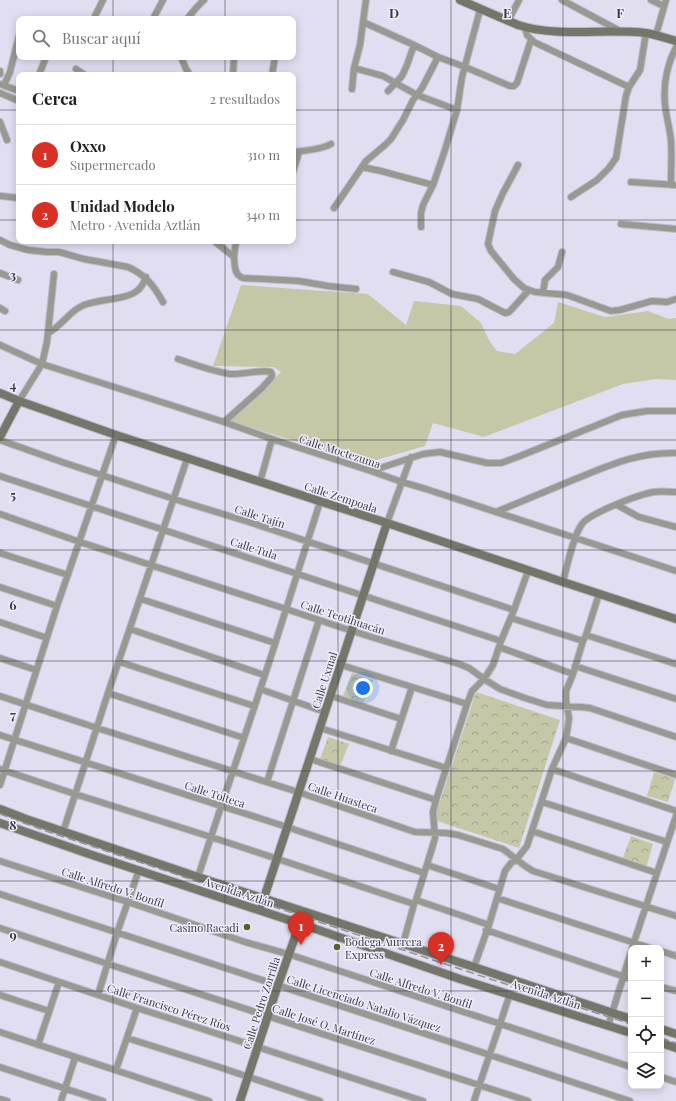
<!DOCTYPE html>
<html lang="es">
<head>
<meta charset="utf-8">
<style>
	:root { --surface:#fff; --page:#f6f6f6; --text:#222; --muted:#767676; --line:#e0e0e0; --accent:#d93025 }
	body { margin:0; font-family:"Playfair Display",serif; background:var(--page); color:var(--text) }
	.controls { position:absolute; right:12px; bottom:12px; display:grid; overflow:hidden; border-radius:8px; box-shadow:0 2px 10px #0003 }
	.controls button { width:36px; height:36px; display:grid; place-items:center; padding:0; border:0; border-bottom:1px solid var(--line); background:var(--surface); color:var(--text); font:20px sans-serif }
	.you { position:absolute; left:363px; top:688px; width:14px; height:14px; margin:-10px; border:3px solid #fff; border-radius:50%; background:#1a73e8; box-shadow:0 0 0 6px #1a73e833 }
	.badge { display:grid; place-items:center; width:26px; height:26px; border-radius:50%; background:var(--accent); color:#fff; font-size:13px; font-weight:700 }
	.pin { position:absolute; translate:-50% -33px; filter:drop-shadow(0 1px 2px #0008) }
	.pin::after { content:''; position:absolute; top:21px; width:14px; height:12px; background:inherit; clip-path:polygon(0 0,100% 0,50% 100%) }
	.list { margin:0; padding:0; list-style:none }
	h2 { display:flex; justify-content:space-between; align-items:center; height:52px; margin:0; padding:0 16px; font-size:17px }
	h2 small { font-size:13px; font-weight:400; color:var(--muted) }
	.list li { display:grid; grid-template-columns:26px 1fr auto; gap:12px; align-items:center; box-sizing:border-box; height:60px; padding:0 16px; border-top:1px solid var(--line) }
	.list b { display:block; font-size:15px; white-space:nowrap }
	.list p { margin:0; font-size:13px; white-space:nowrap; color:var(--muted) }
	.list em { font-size:13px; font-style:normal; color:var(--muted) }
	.icon { flex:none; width:22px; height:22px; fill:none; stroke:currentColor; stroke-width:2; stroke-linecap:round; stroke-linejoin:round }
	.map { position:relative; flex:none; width:676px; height:1101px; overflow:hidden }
	.search { position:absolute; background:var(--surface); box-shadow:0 2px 10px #0003; left:16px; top:16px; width:280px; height:44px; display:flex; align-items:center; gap:10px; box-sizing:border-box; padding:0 14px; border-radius:8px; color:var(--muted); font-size:15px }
	.panel { position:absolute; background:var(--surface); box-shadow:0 2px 10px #0003; left:16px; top:72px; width:280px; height:172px; border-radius:8px }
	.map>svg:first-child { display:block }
	.green { fill:#c6c7a7 }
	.park { fill:url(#park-crowns) }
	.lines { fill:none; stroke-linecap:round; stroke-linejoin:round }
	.street-casing { stroke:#bdbacc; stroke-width:8 }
	.secondary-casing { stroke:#bdbacc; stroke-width:10 }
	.street { stroke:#989990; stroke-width:6 }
	.secondary { stroke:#757669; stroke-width:8 }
	.rail { stroke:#918f9d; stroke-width:1.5; stroke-dasharray:8 4; stroke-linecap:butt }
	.grid { fill:none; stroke:#3c3b43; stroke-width:1; stroke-opacity:0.55 }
	.poi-dot { fill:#5d5d2a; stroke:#efecfc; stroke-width:1.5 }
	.labels { text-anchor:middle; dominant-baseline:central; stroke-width:3; stroke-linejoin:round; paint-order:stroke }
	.street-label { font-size:11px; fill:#3c3b43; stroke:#efecfc }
	.poi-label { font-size:11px; fill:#3c3b43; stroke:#efecfc; text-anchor:end }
	.grid-label { font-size:13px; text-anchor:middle; font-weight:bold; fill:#3c3b43; stroke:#efecfc; stroke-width:3; stroke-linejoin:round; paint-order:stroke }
</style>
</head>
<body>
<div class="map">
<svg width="676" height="1101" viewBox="0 0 676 1101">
	<defs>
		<pattern id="park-crowns" width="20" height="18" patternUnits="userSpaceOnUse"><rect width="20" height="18" fill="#c6c7a7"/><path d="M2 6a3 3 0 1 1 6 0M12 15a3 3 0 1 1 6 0" fill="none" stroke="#a2a38a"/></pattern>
	</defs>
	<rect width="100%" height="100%" fill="#e2def2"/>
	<path class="green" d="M241,285L368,294L406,325L414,301L461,306L481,323L489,340L497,351L515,354L554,323L558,302L605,317L648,311L669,319L676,318V380L656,379L623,384L484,437L433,423L425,446L366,463L230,421L281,372L274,367L213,366Z"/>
	<path class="park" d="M352,673L373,680L363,704L343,696Z
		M476,692L560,720L519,848L434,820Z
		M328,737L349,744L340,766L320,759Z
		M654,772L675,779L668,802L647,796Z
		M631,836L653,844L646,868L622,860Z"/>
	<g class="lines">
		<defs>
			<path id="street" d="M562,0L620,31
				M651,0L664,6
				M95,16L103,0
				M154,17L163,0
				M187,19L196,8L204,0
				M508,21L519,0
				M363,22L414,45L438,57L465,67L510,86H514L517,83L531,40
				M525,28L527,35L534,42L629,87
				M656,35L666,0
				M181,57L186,69L190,75
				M354,68L383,76L417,95L457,110
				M76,69L85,75
				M0,71V74
				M39,75L46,57
				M233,75L234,57
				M272,75L275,57
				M0,84L19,91
				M4,85L10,72L19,36
				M352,89L354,68L360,45L366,0
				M388,91L402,76L407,65L414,45
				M0,93L19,101
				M0,122L7,140
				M293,152C304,151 322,149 331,144
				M518,165L503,193L495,211L488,244L491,251L514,279L524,288L529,290L535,292L567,295L611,311L620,310L652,301L667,302L676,299
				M362,167L381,171L433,185
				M293,172L299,152
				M631,182L676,185
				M671,185C671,170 672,155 671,141C670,129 666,116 665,104C663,83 667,65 676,47
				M0,196L19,198
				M571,197L597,180L609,168L616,158L626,96L629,87L640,70L646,33
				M334,208L366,161L385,145L391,139L403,120L413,100L422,88L438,57
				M621,224L676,229
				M421,227V213L423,205L433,185L444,153L457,110L462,77L480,10
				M0,240L10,245L28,250L47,252H59L84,259L128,267C146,275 154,286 163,302
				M214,241L234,257C235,266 234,275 243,278L299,281L328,286L356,289
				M234,257L236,241
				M393,272L429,282L452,294L478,299L505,313L509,312L511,310L529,290
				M0,273L18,280
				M543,293L545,280L558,267L562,252
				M0,308L5,311
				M48,333C62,326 70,310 84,305C98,299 128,300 138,290C142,287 144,282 146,277
				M0,345L42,364L224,422L272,439L371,471L402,482L426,489L676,571
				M178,359C195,365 212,371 230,374C241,375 263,369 271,372L272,375L271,378L262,388L224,422
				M19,401L42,364L47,342L54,274
				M0,440L62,462L174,499L252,523L514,610
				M371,471L423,454L440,452L487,463H501L520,456L622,415L647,411H676
				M0,476L501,641
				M260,482L272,439
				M617,505L639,517L676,527
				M496,512C522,501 547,491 573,480C608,466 637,452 676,453
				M0,514L80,542L286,609L352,631L459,664L469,668L484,679L500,689L525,698L547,705L581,707L590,708L676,737
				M387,523L411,457
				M0,553L68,575
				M563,582C567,567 573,536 582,524C590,513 640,494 654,492C662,491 669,492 676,492
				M0,587L57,606
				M141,599L275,643
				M511,618L583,641
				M0,622L47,638
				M130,629L264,675
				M586,635L676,664
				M499,647L573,674
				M0,658L36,670
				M120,662L254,706
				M341,665L467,704
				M575,666L676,699
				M260,689L325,712
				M108,693L244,738
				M0,696L97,728L298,792L415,832L446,833L458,835L503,849L525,866L533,871L676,916
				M331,696L401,719
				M320,728L358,740L446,768
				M0,735L287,827L424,873
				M566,738L676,775
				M391,751L412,687
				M310,759L436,800
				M0,769L75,794L211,837L414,904
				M552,769L676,811
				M267,782L319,620
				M0,785L57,606L116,435
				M542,802L667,842
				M532,831L657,873
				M63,832L108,693L187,459
				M0,861L128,902L245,942L288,954L631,1067
				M427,865L499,889
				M198,877C223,799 250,722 275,644C290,596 305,549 320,502
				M0,894L630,1101
				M497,898L650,948
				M416,900L489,925
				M0,928L108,964L528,1101
				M486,930L631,979
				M403,944L414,904L416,900L433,845L435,838L433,812L436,800L467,704L472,691L484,679L493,665L501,641L514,610L528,571
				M632,948L676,816
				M661,951L676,956
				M0,962L137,1008L175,1020L423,1101
				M474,967L489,925L505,871L511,863L516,860L527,846L552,769L566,738L568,726L569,718L566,700V691L573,674L583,641L586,635L599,594
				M661,987L676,991
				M0,995L49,1011
				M98,995L117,933L139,870
				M608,1026L631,952
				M0,1032L209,1101
				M127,1038L216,1066L320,1101
				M38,1045L59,982
				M0,1067L103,1101
				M116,1070L137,1008
				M661,1077L676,1082
				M0,1099L7,1101
				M61,1101L75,1058
				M474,1101L510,994"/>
			<path id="secondary" d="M460,0L518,25C559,38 604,28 646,33C657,35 666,38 676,41
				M0,393L19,401L116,435L387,523L563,582L676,619
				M0,437L19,401
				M0,809L26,819L198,877L474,967L631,1019
				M0,823L89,854L310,927L460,979L631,1033
				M262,904L387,523
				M661,1029L676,1034
				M661,1043L676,1048
				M240,1101L278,985L301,920"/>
		</defs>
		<use href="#street" class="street-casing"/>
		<use href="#secondary" class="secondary-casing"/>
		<use href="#street" class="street"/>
		<use href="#secondary" class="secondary"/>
		<path class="rail" d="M0,814L40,829L490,979L631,1024
			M661,1038L676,1043"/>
	</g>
	<path class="grid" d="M113,0V19M225,0V19M338,0V1101M451,0V1101M563,0V1101M113,57V75M225,57V75M0,110H19M293,110H676M0,220H19M293,220H676M113,241V1101M225,241V1101M0,330H676M0,440H676M0,550H676M0,661H676M0,771H676M0,881H676M0,991H631M661,991H676"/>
	<g class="poi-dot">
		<circle cx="247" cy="927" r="4"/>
		<circle cx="337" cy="947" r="4"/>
	</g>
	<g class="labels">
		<g class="street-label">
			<text transform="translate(340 451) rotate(18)">Calle Moctezuma</text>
			<text transform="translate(341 497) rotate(18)">Calle Zempoala</text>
			<text transform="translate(260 516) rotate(18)">Calle Tajín</text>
			<text transform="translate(254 548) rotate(18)">Calle Tula</text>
			<text transform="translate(343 617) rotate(18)">Calle Teotihuacán</text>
			<text transform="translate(324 680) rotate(-72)">Calle Uxmal</text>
			<text transform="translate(215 794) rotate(18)">Calle Tolteca</text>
			<text transform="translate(343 797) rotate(19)">Calle Huasteca</text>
			<text transform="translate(113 887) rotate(18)">Calle Alfredo V. Bonfil</text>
			<text transform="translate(239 892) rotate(18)">Avenida Aztlán</text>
			<text transform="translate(421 988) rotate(18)">Calle Alfredo V. Bonfil</text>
			<text transform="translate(546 994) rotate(18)">Avenida Aztlán</text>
			<text transform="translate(261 1003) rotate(-72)">Calle Pedro Zorrilla</text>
			<text transform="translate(364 1003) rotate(18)">Calle Licenciado Natalio Vázquez</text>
			<text transform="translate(169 1007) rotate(18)">Calle Francisco Pérez Ríos</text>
			<text transform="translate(324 1024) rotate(18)">Calle José O. Martínez</text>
		</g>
		<g class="poi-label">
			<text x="239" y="927">Casino Racadi</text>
			<text x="345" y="941" text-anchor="start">Bodega Aurrera<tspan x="345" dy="13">Express</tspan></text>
		</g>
	</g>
	<g class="grid-label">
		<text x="394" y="18">D</text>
		<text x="507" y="18">E</text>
		<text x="620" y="18">F</text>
		<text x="13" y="280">3</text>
		<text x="13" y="390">4</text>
		<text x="13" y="500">5</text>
		<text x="13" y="610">6</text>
		<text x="13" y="720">7</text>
		<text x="13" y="830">8</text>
		<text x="13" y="940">9</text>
	</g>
</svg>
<div class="controls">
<button>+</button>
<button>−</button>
<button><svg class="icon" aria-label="locate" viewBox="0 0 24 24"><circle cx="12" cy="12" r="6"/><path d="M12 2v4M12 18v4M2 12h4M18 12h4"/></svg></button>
<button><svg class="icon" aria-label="layers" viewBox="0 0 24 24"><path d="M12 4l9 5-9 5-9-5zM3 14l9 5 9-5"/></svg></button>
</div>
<div class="you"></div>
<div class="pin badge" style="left:301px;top:945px">1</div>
<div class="pin badge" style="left:441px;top:965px">2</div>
<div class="search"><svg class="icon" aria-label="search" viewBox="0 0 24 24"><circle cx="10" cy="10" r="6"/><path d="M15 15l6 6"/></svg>Buscar aquí</div>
<section class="panel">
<h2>Cerca<small>2 resultados</small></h2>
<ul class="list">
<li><span class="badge">1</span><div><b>Oxxo</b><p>Supermercado</p></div><em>310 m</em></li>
<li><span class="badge">2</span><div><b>Unidad Modelo</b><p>Metro · Avenida Aztlán</p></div><em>340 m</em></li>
</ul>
</section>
</div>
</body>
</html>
